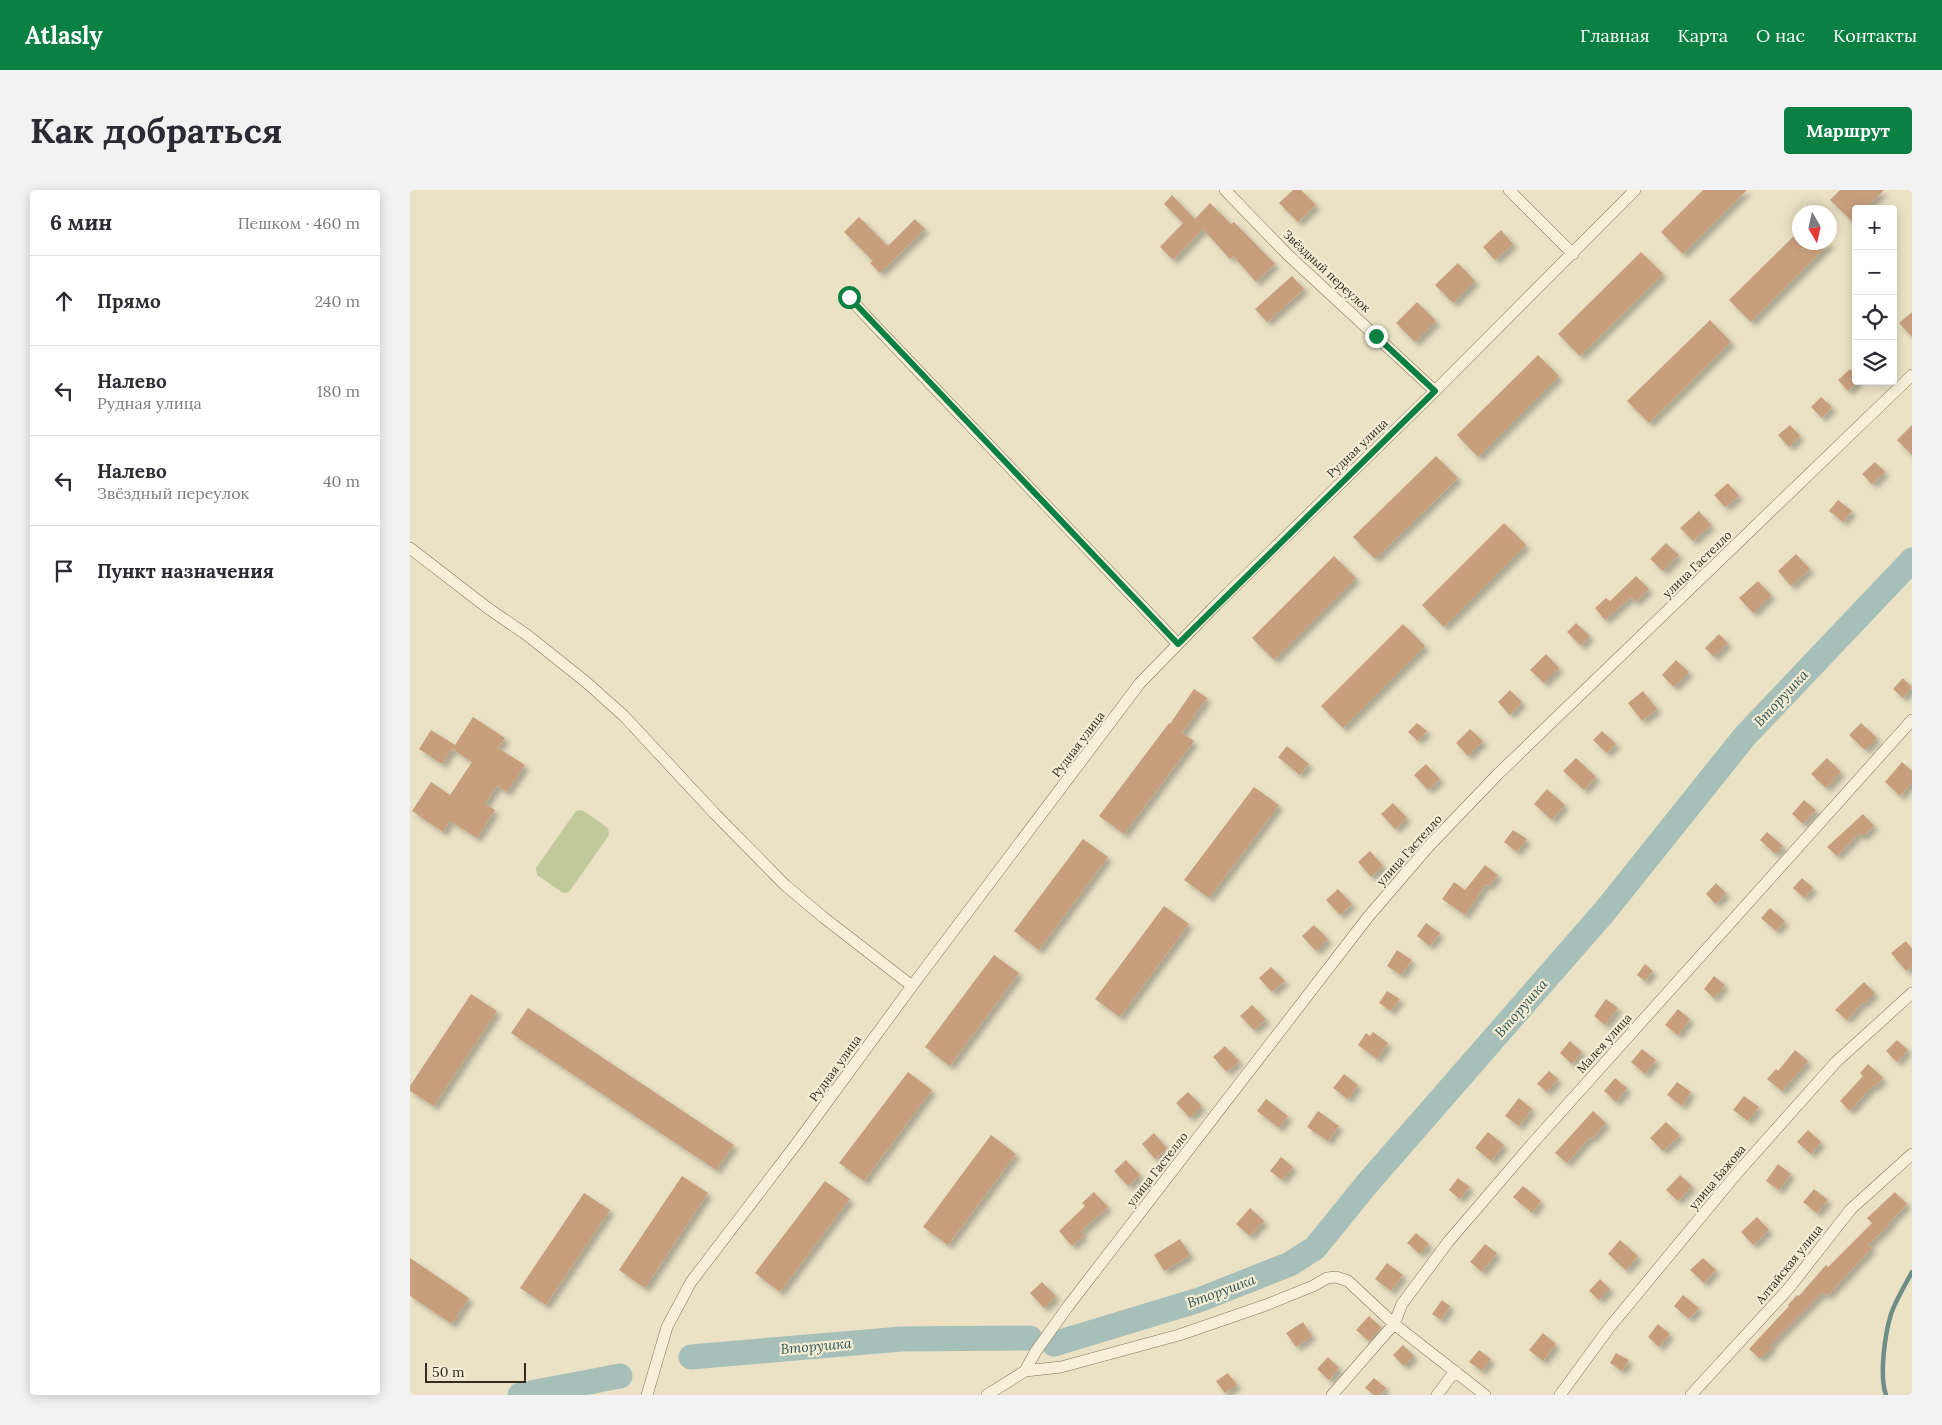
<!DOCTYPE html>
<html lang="ru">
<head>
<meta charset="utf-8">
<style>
	:root { --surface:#fff; --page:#f2f2f3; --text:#2b2b33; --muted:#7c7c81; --line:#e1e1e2; --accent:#0b8043 }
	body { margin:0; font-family:Lora,serif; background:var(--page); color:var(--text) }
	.controls { position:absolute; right:15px; top:15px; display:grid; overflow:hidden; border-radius:5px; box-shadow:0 2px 12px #0003 }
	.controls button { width:45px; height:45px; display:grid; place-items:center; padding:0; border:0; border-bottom:1px solid var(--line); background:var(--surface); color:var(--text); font:25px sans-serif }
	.compass { position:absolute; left:1382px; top:15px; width:45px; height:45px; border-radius:50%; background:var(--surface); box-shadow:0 2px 12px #0003; rotate:171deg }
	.scale { position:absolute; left:15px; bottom:12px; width:101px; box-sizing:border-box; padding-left:5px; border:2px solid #362b1f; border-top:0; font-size:14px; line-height:18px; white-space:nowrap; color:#362b1f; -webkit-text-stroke:4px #f3ecd4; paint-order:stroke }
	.stop { position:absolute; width:15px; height:15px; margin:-11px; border:4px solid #0b8043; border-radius:50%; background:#fff }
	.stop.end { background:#0b8043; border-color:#fff; box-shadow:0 1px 5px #0008 }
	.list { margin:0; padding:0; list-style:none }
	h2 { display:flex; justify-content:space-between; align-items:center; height:65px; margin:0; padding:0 20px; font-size:21px }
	h2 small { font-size:16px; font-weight:400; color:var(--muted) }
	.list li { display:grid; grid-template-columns:32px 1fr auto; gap:15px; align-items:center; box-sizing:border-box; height:90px; padding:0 20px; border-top:1px solid var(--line) }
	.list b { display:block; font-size:19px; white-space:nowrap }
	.list p { margin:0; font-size:16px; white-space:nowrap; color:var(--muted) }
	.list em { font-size:16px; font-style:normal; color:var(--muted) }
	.icon { flex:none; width:28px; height:28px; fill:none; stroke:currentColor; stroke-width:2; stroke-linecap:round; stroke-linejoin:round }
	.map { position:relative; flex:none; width:1502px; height:1205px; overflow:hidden; border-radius:5px }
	header { display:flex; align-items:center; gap:30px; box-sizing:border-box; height:70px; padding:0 25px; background:var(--accent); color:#fff }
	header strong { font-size:24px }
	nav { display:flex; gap:28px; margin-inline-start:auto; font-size:18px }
	.intro { display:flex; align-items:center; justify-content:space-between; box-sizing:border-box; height:120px; padding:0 30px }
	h1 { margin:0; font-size:35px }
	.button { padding:12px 22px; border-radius:5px; background:var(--accent); color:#fff; font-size:18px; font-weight:700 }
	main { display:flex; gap:30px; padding:0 30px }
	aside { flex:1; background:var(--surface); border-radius:5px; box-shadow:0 2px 12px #0003 }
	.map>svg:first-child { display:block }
	.green { fill:#c1c99a }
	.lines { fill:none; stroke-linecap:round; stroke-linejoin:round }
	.stream { stroke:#6e8d86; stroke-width:4.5 }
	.river { stroke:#a7bfb9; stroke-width:25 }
	.building { fill:#c79f7d; filter:url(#shadow) }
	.minor-casing { stroke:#85745c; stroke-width:12 }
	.minor { stroke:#f7efd8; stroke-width:11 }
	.route { stroke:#0b8043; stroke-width:6 }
	.labels { text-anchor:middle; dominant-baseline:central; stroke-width:4.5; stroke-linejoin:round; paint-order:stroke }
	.street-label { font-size:12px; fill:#362b1f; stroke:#f3ecd4 }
	.water-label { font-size:14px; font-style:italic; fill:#2f5554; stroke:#f3ecd4 }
</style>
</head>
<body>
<header>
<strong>Atlasly</strong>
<nav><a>Главная</a><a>Карта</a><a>О нас</a><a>Контакты</a></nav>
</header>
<div class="intro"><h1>Как добраться</h1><a class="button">Маршрут</a></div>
<main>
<aside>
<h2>6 мин<small>Пешком · 460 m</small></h2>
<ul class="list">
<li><svg class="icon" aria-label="ahead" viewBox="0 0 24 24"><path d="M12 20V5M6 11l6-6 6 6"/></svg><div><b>Прямо</b></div><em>240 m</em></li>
<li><svg class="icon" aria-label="left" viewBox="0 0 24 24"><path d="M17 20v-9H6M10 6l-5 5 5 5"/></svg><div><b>Налево</b><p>Рудная улица</p></div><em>180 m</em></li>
<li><svg class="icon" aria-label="left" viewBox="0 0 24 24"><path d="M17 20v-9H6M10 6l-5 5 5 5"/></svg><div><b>Налево</b><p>Звёздный переулок</p></div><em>40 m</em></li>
<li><svg class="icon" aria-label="arrive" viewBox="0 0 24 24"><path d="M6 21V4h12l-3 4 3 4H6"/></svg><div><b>Пункт назначения</b></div></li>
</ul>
</aside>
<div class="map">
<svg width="1502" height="1205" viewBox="0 0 1502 1205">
	<defs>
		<filter id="shadow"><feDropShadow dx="4.5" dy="4.5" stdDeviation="2.5" flood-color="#0004"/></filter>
	</defs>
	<rect width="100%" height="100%" fill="#ebe2c5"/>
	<path class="green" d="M172,620L198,638L199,645L159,702L153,703L127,685L126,678L166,621Z"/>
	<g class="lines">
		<path class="stream" d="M1476,1205C1469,1185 1475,1144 1481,1124C1486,1110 1495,1095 1502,1082"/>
		<path class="river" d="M644,1154L789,1110L880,1074L905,1058L956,995L1195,721L1335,546L1502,370
			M281,1167L491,1149L620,1148
			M110,1205L210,1186"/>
	</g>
	<path class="building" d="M883,0H891L906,15L888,32L869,13Z
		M1293,0H1337L1273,64L1251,42Z
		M1430,0H1474L1455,19H1446V35L1420,10Z
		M762,5L785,29L800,13L821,34L824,32L865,74L846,92L823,66L820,69L793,39L763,70L750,57L773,33L754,14Z
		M449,27L478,56L505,29L515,39L470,83L460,73L463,71L434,42Z
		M1091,40L1103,54L1085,70L1073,57Z
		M1390,40V52H1421L1341,132L1319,110Z
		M1231,62L1253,84L1170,166L1148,144Z
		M1048,73L1065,91L1043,113L1025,95Z
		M882,86L894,99L857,132L845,119Z
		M1007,112L1026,131L1005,152L986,133Z
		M1502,122V147L1489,133Z
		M1300,130L1321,152L1239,233L1217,211Z
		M1128,165L1149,186L1068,267L1047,245Z
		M1440,179L1446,185V191H1449L1438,201L1428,190Z
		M1411,207L1422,217L1412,228L1401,217Z
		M1380,235L1390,246L1379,257L1368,245Z
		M1502,235V265L1487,250Z
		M1026,266L1048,288L965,369L943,347Z
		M1465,272L1475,282L1462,294L1452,284Z
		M1318,293L1329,306L1315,317L1304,305Z
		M1428,310L1442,321L1433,332L1419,321Z
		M1289,321L1301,335L1283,351L1270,338Z
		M1094,333L1116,355L1034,437L1012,415Z
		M1256,353L1269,365L1253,381L1240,369Z
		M1386,364L1400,379L1381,396L1368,381Z
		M924,366L946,388L864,470L842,448Z
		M1226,386L1239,399L1225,412L1221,407L1195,430L1185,418L1196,408L1200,411Z
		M1348,391L1361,405L1343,423L1329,408Z
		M1166,433L1180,446L1171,456L1157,442Z
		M993,434L1015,456L933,538L911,516Z
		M1309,444L1318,453L1304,467L1295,458Z
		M1136,464L1149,478L1134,493L1120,480Z
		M1266,470L1279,482L1264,497L1252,485Z
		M1493,488L1502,497L1493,508L1483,499Z
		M784,499L797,508L772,543L784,551L714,644L689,626L759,533L760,534Z
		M1100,500L1112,512L1100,525L1088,512Z
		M1233,501L1247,519L1232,531L1218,513Z
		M63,527L95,548L88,558L115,575L97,602L87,596L75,614L85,620L67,648L40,631L33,642L2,621L21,592L40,605L62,572L42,559L32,574L9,559L21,540L45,555Z
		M1007,533L1017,541L1008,551L998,542Z
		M1451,533L1467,548L1455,560L1439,545Z
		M1060,539L1073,551L1058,566L1046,553Z
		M1192,541L1206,554L1197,563L1183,550Z
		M877,556L899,574L890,585L868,567Z
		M1166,568L1186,587L1174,600L1153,581Z
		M1417,568L1431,582L1416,598L1401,584Z
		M1492,572L1502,581V592L1490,606L1475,592Z
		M1016,574L1030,589L1018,600L1004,585Z
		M844,597L869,615L799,708L774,690Z
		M1137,599L1155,615L1142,630L1124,614Z
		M1394,610L1406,620L1393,634L1382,624Z
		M983,613L997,628L985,639L971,624Z
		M1453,624L1464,636L1452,647L1449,643L1427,666L1417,657Z
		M1103,640L1117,649L1107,662L1094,652Z
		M1357,642L1373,656L1365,664L1350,650Z
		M673,649L698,667L629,760L604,741Z
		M960,661L973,676L961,687L948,672Z
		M1075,675L1088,685L1079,696L1076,694L1055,725L1032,709L1044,692L1055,700Z
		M1392,688L1403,698L1394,708L1383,698Z
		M1306,693L1316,703L1306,714L1296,704Z
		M928,699L942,714L930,725L916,710Z
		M754,716L779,734L710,827L685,809Z
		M1360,718L1375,731L1366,741L1351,728Z
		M1016,733L1030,743L1020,756L1007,746Z
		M904,735L918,749L906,761L892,746Z
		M1496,751L1502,759V776L1496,781L1481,763Z
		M987,760L1002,770L991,785L977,776Z
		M584,765L609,783L540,876L515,857Z
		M1235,774L1243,781L1235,791L1227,785Z
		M861,777L875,791L862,802L849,788Z
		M1304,786L1315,795L1304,808L1294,799Z
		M1454,792L1465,803L1455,813L1453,812L1437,830L1425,820Z
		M977,801L990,809L981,821L969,813Z
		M61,804L87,821L24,916L0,901V896Z
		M1196,809L1208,818L1195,835L1184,826Z
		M842,815L856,829L844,840L830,826Z
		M118,818L324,955L306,980L101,843Z
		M1268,819L1280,829L1268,845L1255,835Z
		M963,842L978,853L967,869L948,855L956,843L960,846Z
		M1487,850L1498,860L1487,872L1476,861Z
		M1160,851L1172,862L1162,874L1150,863Z
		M815,856L829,871L817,882L803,867Z
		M1232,859L1246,870L1235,884L1221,872Z
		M1385,860L1398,871L1372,901L1357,889L1366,879L1368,881Z
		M1458,874L1473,888L1465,897L1463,895L1440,921L1430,911L1453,886L1450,883Z
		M1139,881L1148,889L1137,902L1127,894Z
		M498,882L522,900L454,991L429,973Z
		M934,884L948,895L938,909L923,898Z
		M1205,888L1217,898L1206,912L1194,901Z
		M1267,892L1281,902L1272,916L1257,905Z
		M778,902L792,916L780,928L766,913Z
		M1334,906L1349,917L1338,931L1323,920Z
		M1109,908L1122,919L1109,936L1095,926Z
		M856,909L878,926L869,938L847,921Z
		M908,921L929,936L918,951L897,937Z
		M1183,921L1196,933L1182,949L1180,947L1157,973L1145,963Z
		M1256,932L1270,945L1253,961L1240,948Z
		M1398,940L1411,952L1401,964L1387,952Z
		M1078,942L1094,955L1081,971L1065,958Z
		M744,943L757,958L745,969L732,954Z
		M581,945L606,964L538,1055L513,1037Z
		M871,967L883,977L872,990L860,981Z
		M716,970L730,985L718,996L704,981Z
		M1368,974L1381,984L1369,1000L1356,991Z
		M1270,985L1282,996L1268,1011L1256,1000Z
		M272,986L298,1003L235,1098L209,1080Z
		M1048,988L1060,997L1050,1009L1039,1000Z
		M415,991L440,1009L370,1102L345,1083Z
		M1113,996L1131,1011L1122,1023L1103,1007Z
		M1404,999L1418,1010L1407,1023L1393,1012Z
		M684,1002L698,1017L671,1041L674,1045L662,1056L649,1041L675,1016L672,1013Z
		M1485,1002L1497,1014L1479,1033L1480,1034L1458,1055L1462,1058L1417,1106L1413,1102L1360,1155L1362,1157L1350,1169L1339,1159L1379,1116L1378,1115L1387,1105L1389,1106L1416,1075L1418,1077L1462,1033L1457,1028Z
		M174,1003L200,1020L136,1115L110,1098Z
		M840,1018L854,1031L840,1046L826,1034Z
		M1347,1027L1359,1040L1343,1055L1331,1042Z
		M1006,1043L1019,1054L1010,1064L997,1053Z
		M770,1049L780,1065L754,1081L744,1065Z
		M1210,1050L1228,1066L1216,1080L1198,1064Z
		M1075,1054L1087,1063L1072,1082L1060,1072Z
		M0,1068L59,1108L42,1134L0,1106Z
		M1293,1068L1306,1080L1294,1093L1280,1080Z
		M977,1073L993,1085L981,1101L965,1089Z
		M1190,1089L1200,1099L1189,1110L1179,1101Z
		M632,1092L646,1106L634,1118L620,1103Z
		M1273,1105L1289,1118L1279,1129L1264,1116Z
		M1032,1110L1040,1116L1031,1130L1022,1124Z
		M959,1126L971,1137L959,1151L946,1140Z
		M893,1132L902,1146L886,1157L876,1143Z
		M1248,1134L1260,1144L1249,1157L1238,1147Z
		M1133,1143L1146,1154L1133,1171L1119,1160Z
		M993,1155L1004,1166L994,1176L983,1165Z
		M1069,1160L1081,1169L1072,1181L1059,1172Z
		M1206,1163L1219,1170L1212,1181L1200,1173Z
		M918,1167L929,1178L919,1190L907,1179Z
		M818,1183L827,1195L815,1203L806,1191Z
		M964,1188L976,1198L970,1205H964L955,1198Z"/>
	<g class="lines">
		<defs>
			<path id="minor" d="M815,0L877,64L1025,201
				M1099,0L1163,64
				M439,107L455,125L768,454
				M0,358L79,419L117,445L176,492L214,526L306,625L375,695L413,727L502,796
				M615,1181L651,1177L769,1145L856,1115L903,1096L917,1088L926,1087L938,1091L984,1134L1075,1205
				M237,1205L257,1137L281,1092L387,953L502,796L730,493L806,415L1025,201L1225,0
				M577,1205L615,1181L626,1161L659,1115L958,727L1019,656L1088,584L1502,185
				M922,1205L984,1134L992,1114L1038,1052L1122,954L1502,530
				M1027,1205L1045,1181
				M1150,1205L1199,1138L1328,982L1426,872L1502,803
				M1281,1205L1379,1098L1441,1019L1502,964"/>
		</defs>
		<use href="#minor" class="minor-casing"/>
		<use href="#minor" class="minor"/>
	</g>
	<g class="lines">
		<path class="route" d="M439,107L768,454L1025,201L966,146"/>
	</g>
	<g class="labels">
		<g class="street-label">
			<text transform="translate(917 81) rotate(43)">Звёздный переулок</text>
			<text transform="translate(947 258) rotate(-44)">Рудная улица</text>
			<text transform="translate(1287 374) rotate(-44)">улица Гастелло</text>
			<text transform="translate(668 554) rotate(-53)">Рудная улица</text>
			<text transform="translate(999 660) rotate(-48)">улица Гастелло</text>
			<text transform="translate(1194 853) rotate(-48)">Малея улица</text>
			<text transform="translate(425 878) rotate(-54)">Рудная улица</text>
			<text transform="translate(747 979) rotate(-52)">улица Гастелло</text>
			<text transform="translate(1307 987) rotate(-50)">улица Бажова</text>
			<text transform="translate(1379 1074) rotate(-51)">Алтайская улица</text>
		</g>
		<g class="water-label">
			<text transform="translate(1371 508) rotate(-47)">Вторушка</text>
			<text transform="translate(1111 818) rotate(-49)">Вторушка</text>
			<text transform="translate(811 1101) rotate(-20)">Вторушка</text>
			<text transform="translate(406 1156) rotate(-5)">Вторушка</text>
		</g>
	</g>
</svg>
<div class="controls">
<button>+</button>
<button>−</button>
<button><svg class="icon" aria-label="locate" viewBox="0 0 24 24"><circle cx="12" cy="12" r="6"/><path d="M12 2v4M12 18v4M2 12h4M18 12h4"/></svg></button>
<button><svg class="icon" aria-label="layers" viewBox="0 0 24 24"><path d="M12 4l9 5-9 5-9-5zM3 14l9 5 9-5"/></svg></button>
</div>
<svg class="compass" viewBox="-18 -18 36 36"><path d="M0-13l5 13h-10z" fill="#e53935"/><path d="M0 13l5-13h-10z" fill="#7c7c81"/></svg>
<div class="scale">50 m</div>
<div class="stop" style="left:439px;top:107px"></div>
<div class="stop end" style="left:966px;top:146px"></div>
</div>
</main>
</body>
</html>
